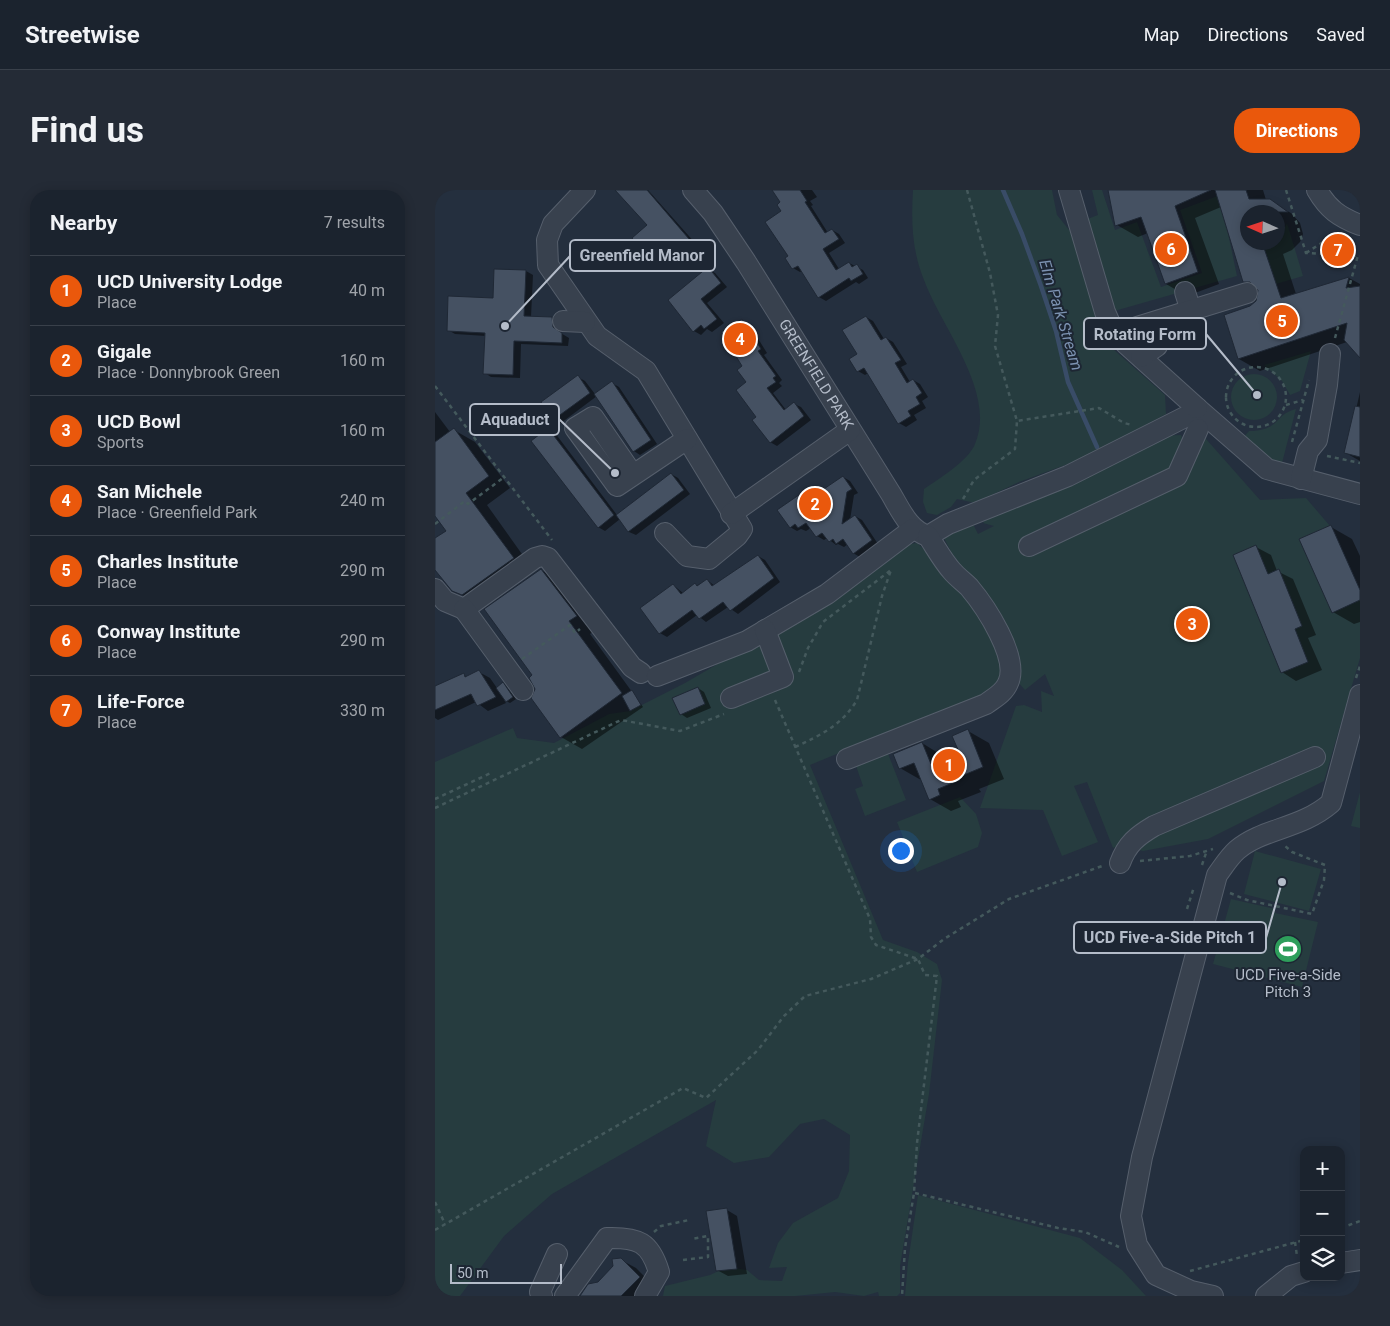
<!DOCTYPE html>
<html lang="en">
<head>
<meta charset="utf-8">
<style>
	:root { --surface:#1b232e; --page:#242b36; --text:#f1f3f6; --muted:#a0a4aa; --line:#39404a; --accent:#ea580c }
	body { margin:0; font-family:Roboto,sans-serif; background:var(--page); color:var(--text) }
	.controls { position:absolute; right:15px; bottom:15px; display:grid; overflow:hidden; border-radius:10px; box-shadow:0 2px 12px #0003 }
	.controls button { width:45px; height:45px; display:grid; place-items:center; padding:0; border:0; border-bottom:1px solid var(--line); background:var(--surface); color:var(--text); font:25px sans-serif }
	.compass { position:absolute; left:805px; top:15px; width:45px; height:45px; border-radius:50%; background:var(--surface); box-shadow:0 2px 12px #0003; rotate:273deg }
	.scale { position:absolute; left:15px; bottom:12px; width:112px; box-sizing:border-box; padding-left:5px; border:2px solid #b4bcc9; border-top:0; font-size:14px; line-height:18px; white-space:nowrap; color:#b4bcc9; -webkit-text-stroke:4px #1d2633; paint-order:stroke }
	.you { position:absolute; left:465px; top:660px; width:18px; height:18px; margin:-12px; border:4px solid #fff; border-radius:50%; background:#1a73e8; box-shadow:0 0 0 8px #1a73e833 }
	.badge { display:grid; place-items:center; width:32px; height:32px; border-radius:50%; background:var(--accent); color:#fff; font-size:16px; font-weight:700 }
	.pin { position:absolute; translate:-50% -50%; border:2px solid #fff; box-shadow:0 1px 5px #0006 }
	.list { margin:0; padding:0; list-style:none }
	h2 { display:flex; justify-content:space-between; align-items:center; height:65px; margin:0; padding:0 20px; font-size:21px }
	h2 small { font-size:16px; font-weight:400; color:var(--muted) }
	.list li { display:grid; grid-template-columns:32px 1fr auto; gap:15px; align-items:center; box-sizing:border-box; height:70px; padding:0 20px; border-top:1px solid var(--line) }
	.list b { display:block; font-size:19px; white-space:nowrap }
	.list p { margin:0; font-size:16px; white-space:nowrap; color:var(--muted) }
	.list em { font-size:16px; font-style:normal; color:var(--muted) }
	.icon { flex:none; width:28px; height:28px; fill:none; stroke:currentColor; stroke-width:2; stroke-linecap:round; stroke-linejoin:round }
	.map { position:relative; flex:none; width:925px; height:1106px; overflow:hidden; border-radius:20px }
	header { display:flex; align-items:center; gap:30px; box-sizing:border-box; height:70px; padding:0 25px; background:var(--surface); border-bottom:1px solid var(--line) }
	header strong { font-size:24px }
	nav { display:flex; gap:28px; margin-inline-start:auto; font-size:18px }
	.intro { display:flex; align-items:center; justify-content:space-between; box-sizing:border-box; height:120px; padding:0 30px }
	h1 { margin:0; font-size:35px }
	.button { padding:12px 22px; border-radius:20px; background:var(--accent); color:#fff; font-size:18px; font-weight:700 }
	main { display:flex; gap:30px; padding:0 30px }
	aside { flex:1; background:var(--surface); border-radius:20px; box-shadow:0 2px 12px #0003 }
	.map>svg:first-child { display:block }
	.green { fill:#263c3f }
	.shadow { fill:#0007; fill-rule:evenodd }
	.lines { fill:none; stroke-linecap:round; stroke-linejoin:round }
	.stream { stroke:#394c67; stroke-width:4.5 }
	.building { fill:#455162; stroke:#1f2835 }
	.minor-casing { stroke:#565f6c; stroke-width:22 }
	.path { stroke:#44595c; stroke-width:2.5; stroke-dasharray:4 4; stroke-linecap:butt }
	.minor { stroke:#38414e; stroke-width:20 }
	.labels { text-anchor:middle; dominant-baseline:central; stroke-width:4; stroke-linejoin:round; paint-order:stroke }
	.street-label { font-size:15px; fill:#b4bcc9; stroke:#1d2633 }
	.poi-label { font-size:15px; fill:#b4bcc9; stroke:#1d2633 }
	.water-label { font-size:16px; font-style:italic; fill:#7c92b1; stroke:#1d2633 }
	.leader { fill:none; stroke:#b4bcc9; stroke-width:2 }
	.callout-dot { fill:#b4bcc9; stroke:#1d2633; stroke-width:2 }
	.callout { fill:#1d2633; stroke:#b4bcc9; stroke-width:2 }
	.callout-label { font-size:16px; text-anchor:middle; font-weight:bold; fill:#b4bcc9 }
</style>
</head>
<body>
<header>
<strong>Streetwise</strong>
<nav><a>Map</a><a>Directions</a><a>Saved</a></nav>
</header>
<div class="intro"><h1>Find us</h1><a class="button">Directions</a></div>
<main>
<aside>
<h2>Nearby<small>7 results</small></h2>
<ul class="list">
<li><span class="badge">1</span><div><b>UCD University Lodge</b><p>Place</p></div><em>40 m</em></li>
<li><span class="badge">2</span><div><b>Gigale</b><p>Place · Donnybrook Green</p></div><em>160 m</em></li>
<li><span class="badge">3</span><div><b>UCD Bowl</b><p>Sports</p></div><em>160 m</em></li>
<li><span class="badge">4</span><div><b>San Michele</b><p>Place · Greenfield Park</p></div><em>240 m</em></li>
<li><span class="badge">5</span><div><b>Charles Institute</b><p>Place</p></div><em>290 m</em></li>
<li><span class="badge">6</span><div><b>Conway Institute</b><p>Place</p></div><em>290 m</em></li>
<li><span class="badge">7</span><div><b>Life-Force</b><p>Place</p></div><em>330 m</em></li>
</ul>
</aside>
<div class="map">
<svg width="925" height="1106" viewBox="0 0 925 1106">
	<rect width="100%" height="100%" fill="#242f3e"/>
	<path class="green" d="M478,0H617L622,25L635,41L643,59L661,131L678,159L730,205L731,224L652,267L584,292L540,313L522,309L516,317L502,325L492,323L488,312L489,299C504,289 534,270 540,254C562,202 506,137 489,90C477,61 476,32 478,0Z
		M657,0H667L680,40L702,32L726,97L767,83L745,20L785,5L802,86L676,122L650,30L663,25Z
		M852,33L868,86L841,94L829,57L842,52Z
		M876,161L865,201L855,205L847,191L829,175Z
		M796 207a23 23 0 1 1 46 0a23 23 0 1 1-46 0Z
		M861,219L847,273L835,271L808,248L814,241C847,240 838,225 861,219Z
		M764,241L825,310L871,308L895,336L925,400V468L889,591L773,649L708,661L686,655L678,658L652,592L639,596L663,652L627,666L608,620L545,618L581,516L589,515L607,522L606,501L619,506L610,484L590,500L581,490L508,346L538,334L543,344L559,336L548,333L555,325L725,246L746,245L747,248Z
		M482,353L506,374L562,450L568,493L558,504L486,529L375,575L448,750L482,762L502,774L507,790L494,904L465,1076V1103L462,1106H444L443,1102L429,1106L400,1102L360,1106H228L230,1096L275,1085L292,1077L312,1080L324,1090L347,1091L352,1077L334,1078L343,1053L358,1033L403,1008L414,981L415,945L389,929L365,934L334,967L299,973L271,956L281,910L117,1004L69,1046L25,1106H0V572L78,538L82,548L119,553L174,524L195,521L250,493L324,450L469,355Z
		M452,561L471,610L430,626L420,599L428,596L420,573Z
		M925,602V638L916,636Z
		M525,607L541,624L547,643L543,657L482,682L462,632Z
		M820,661L886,679L874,721L809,704Z
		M796,709L840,719V723L883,732L867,797L778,774Z
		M483,1005L645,1048L687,1080L711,1106H470L473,1072Z"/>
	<path class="shadow" d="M181,0H213L261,54L258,65L250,70L239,64L234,68L221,57L214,63L207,59L214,35Z
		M338,0H377L382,7L375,11L378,15L376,16L393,43L397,40L404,44L410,53L394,63L404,79L414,73L428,80L433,88L424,94L421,92L391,111L384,107L368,80L365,82L358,78L347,13Z
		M674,0H828L831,10L856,23L865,33L868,44L865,52L857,60L848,64L861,104L914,88L925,94V166L912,152L825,181L804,169L815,117L822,111L825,100L809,91L786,17L760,28L784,94L752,106L731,94L713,43L703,47L682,35ZM812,22H842V52H812Z
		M273,79L280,83L292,97L272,113L289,133L277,142L272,139L266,145L259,141L235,110Z
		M91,81L98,85L96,127L117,128L124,132V142L134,148L133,156L86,154L85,188L56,187L50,183L51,146L20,144L13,140L59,109Z
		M431,127L438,131L449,149L451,148L458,152L472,174L466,177L475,192L478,190L485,194L493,207L487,211L491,218L479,225L482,230L471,237L464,233L433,183L430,185L423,181Z
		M307,130L314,134L332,163L329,165L347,190L344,193L347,196L338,203L351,220L359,214L366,217L376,230L342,256L335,252L323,227L313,193L309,176Z
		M143,187L150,191L160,204L177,193L184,197L222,254L205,265L199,261L162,206L126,233L119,229Z
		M925,202V271L911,263Z
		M0,222L15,242L19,240L40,252L75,298L52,315L99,381L49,417L18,400L0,377V350L12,341L0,324Z
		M113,239L120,243L182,325L236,284L243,288L255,304L201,345L194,342L185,329L170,341L163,337Z
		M408,287L415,291L423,303L419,305L415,330L420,326L427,330L443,354L425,367L418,363L413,354L409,357L403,354L401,355L392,348L389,350L382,346L376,338L371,341L366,339L362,341L355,337L374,299L382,305Z
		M896,337L917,349L925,366V432L919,434L898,422Z
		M821,357L836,365L842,381L858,389L881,445L873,448L887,480L861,491L847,482Z
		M323,366L330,370L345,392L303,424L293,417L271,432L262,425L232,447L225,443L238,395L248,403L272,390L280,396Z
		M106,380L127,392L162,438L155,444L208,517L147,559L126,547L101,499L99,486Z
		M44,482L55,488L62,498L68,494L71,496L81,509L75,513L69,510L71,513L53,521L41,512L3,530L0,528V498L29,485L32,487Z
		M263,498L269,502L276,518L252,528L246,524Z
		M533,541L554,553L569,589L544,599L546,602L523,611L526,617L516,621L495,609L486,590L465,578L487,553L508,566L510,569L525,563Z
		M292,1020L302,1026L312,1084L293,1086L282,1080Z
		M186,1070L201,1078L218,1095L208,1106H147L163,1093Z"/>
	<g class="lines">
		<path class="stream" d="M568,0L587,44L606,96L621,141L633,192L662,257"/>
	</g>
	<path class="building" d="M180,0H212L254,49L252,62L242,67L232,60L226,65L215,52L207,60L197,48L212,35Z
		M337,0H365L372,11L370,12L390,43L397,39L404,49L388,59L401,80L414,72L417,77L422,74L428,84L416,91L414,88L383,108L363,76L357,79L350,68L353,66L330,32L346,21L342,15L345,12Z
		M673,0H776L740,16L763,82L730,94L706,27L680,36Z
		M780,0H811L814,9H835L853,22H812V52H827L846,108L914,87L911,98L925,96V168L909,150L912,133L803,169L789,125L815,116L821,111L823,100L815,92H808Z
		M273,77L286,93L266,109L282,129L269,139L266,135L258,142L233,110Z
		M59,79L91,80L89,126L117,127L118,137L127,143V153L79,151L78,185L48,184L50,143L12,141L13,106L58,108Z
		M431,126L446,150L451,147L466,170L460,173L472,193L478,189L487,203L481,207L485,214L473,221L476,226L463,234L429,178L422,182L414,169L422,164L407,140Z
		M307,129L326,159L323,161L341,186L338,188L341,192L332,198L349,220L359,212L369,226L335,253L317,230L321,227L301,200L311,192L302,180L307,176L286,142Z
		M143,185L155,203L118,230L106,212Z
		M177,191L216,250L198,262L159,204Z
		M920,216L925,217V267L909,263Z
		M19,238L54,286L31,303L79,368L27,405L17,401L0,380V348L11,341L0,326V252Z
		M113,238L179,325L163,338L96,251Z
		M236,283L249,300L193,342L181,325Z
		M408,286L417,299L412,302L407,334L420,325L437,350L418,364L408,349L401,354L398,349L394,352L387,343L381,347L371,333L363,338L360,334L355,338L342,320L374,298L380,305Z
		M896,335L925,400V410L897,423L864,349Z
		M821,355L833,384L844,379L867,436L860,439L873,472L846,483L798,365Z
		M323,365L339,388L295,421L288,412L264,429L257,420L224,444L205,418L238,394L246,404L260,393L262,396L272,389L277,396Z
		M106,379L142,426L134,431L187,503L125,548L96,508L100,499L94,488L97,485L49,419Z
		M44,480L61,507L42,516L36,504L0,520V496L29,483L30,487Z
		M68,492L78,507L71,512L61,498Z
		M263,497L270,514L245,525L237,508Z
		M197,500L206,515L195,521L187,506Z
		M533,539L548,577L524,587L525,590L503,599L505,605L494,610L479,573L464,579L458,564L487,552L496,574L524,562L517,546Z
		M292,1018L302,1079L281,1081L271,1021Z
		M186,1068L205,1087L186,1106H145L153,1094L163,1092L178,1076L177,1069Z"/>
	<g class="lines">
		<defs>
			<g id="minor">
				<path d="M150,0L118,34L112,50L113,75L162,146L211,181L307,339L302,346L274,369L252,366L230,343"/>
				<path id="s1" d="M258,0L278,23L311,72L456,304C466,321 474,340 493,346L513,334L633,286L754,225L762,218L832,279L925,304"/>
				<path d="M634,0L670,122L678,140L691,154L762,218"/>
				<path d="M882,0C893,19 904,27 925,35"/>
				<path d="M750,102L756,121"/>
				<path d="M128,131L150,132"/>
				<path d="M688,151L702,137L812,103"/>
				<path d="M706,167L722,156"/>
				<path d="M198,285L158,227L140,238L182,296L252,249"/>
				<path d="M866,289L873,261L882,250L892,195L895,164"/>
				<path d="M296,324L415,240"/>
				<path d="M594,356L742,286L763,239"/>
				<path d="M0,399L10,411L29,419L100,368L107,366L113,368L197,477L206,483"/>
				<path d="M29,419L88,500"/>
				<path d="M222,486L312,451L392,404L478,339"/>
				<path d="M296,508L348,487L330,440"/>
				<path d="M412,569L551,514C559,508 569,503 573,493C585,468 550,416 534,397C528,391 522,387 517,381C508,371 501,358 493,346"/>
				<path d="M685,673C692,654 702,646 719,636L880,567"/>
				<path d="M906,1073L925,1070"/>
				<path d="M107,1106L105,1102L122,1064"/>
				<path d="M130,1106L172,1048C203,1047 215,1052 224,1082L210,1106"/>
				<path d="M778,1106L756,1101L721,1085L702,1055L696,1026L707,967L782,685C788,677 794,667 802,660C828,638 866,639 896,613L925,505"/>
				<path d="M831,1106L856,1086L869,1082"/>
			</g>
		</defs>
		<use href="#minor" class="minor-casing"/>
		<path class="path" d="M532,0L555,83L563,125L560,156L582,231L664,218L689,233L697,235
			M851,0L871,63L925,66
			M871,63L902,43
			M900,148L923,65
			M791 207a30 30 0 1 1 60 0a30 30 0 1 1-60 0Z
			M0,196L117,350
			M851,215L868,210
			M857,252L874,190
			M892,266L925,273
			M528,309L539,290L580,259L582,231
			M0,334L30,311L33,314L68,288
			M87,469L135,435L140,443L145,439
			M364,482L373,458L388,432L456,380
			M921,488L925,476
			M340,510L435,729L436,747L441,755L483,769L490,785L502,786L482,953L479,1003L470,1058L467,1106
			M360,557C386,545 407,535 422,510L447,406L456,380
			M0,609L58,582
			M0,618L186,530L245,541L289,524
			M705,671L755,666L778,659
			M767,675L772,660
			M795,703L812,710L877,724L889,690L890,675L857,662L850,656
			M752,719L759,697
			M480,1003L623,1038L650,1042L684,1057
			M0,1012L10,1034
			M906,1038L925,1031
			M0,1040L248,898L271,908L323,860L349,826L370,806L436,789L483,769L509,749L574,709L670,675
			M219,1042L226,1036L254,1030
			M860,1052L862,1066
			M248,1070L273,1067V1046L257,1049
			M755,1081L869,1050"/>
		<use href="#minor" class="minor"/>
	</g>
	<defs>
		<symbol id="stadium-disc" viewBox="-11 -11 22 22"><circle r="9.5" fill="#2e9e5b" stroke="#1d2633"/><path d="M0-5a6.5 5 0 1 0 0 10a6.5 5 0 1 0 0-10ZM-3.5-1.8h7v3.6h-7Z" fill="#fff"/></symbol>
	</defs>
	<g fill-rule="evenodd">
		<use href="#stadium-disc" x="837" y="743" width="32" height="32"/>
	</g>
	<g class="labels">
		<g class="street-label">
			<text stroke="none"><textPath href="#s1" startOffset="222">GREENFIELD PARK</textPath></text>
		</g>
		<g class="poi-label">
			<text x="853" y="785">UCD Five-a-Side<tspan x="853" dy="17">Pitch 3</tspan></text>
		</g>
		<g class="water-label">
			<text transform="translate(626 125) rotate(73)">Elm Park Stream</text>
		</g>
	</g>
	<path class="leader" d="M70 136L135 66M822 205L771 144M180 283L124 229M847 692L831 748"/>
	<g class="callout-dot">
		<circle cx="70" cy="136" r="5"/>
		<circle cx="822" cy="205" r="5"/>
		<circle cx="180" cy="283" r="5"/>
		<circle cx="847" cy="692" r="5"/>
	</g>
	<g class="callout">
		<rect x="135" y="50" width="145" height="31" rx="5"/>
		<rect x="649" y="128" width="122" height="31" rx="5"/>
		<rect x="35" y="214" width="89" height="31" rx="5"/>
		<rect x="639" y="732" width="192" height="31" rx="5"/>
	</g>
	<g class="callout-label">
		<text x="207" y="71">Greenfield Manor</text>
		<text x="710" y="150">Rotating Form</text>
		<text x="80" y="235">Aquaduct</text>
		<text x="735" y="753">UCD Five-a-Side Pitch 1</text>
	</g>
</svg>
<div class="controls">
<button>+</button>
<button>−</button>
<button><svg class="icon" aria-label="layers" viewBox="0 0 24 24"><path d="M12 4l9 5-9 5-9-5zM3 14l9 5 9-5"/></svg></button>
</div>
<svg class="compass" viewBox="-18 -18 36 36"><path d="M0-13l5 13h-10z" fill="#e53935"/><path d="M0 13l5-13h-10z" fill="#a0a4aa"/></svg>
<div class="scale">50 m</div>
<div class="you"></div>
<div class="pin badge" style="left:514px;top:575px">1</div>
<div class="pin badge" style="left:380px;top:314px">2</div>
<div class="pin badge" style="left:757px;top:434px">3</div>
<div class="pin badge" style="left:305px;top:149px">4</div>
<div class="pin badge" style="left:847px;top:131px">5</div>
<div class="pin badge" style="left:736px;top:59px">6</div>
<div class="pin badge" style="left:903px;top:60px">7</div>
</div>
</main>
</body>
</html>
